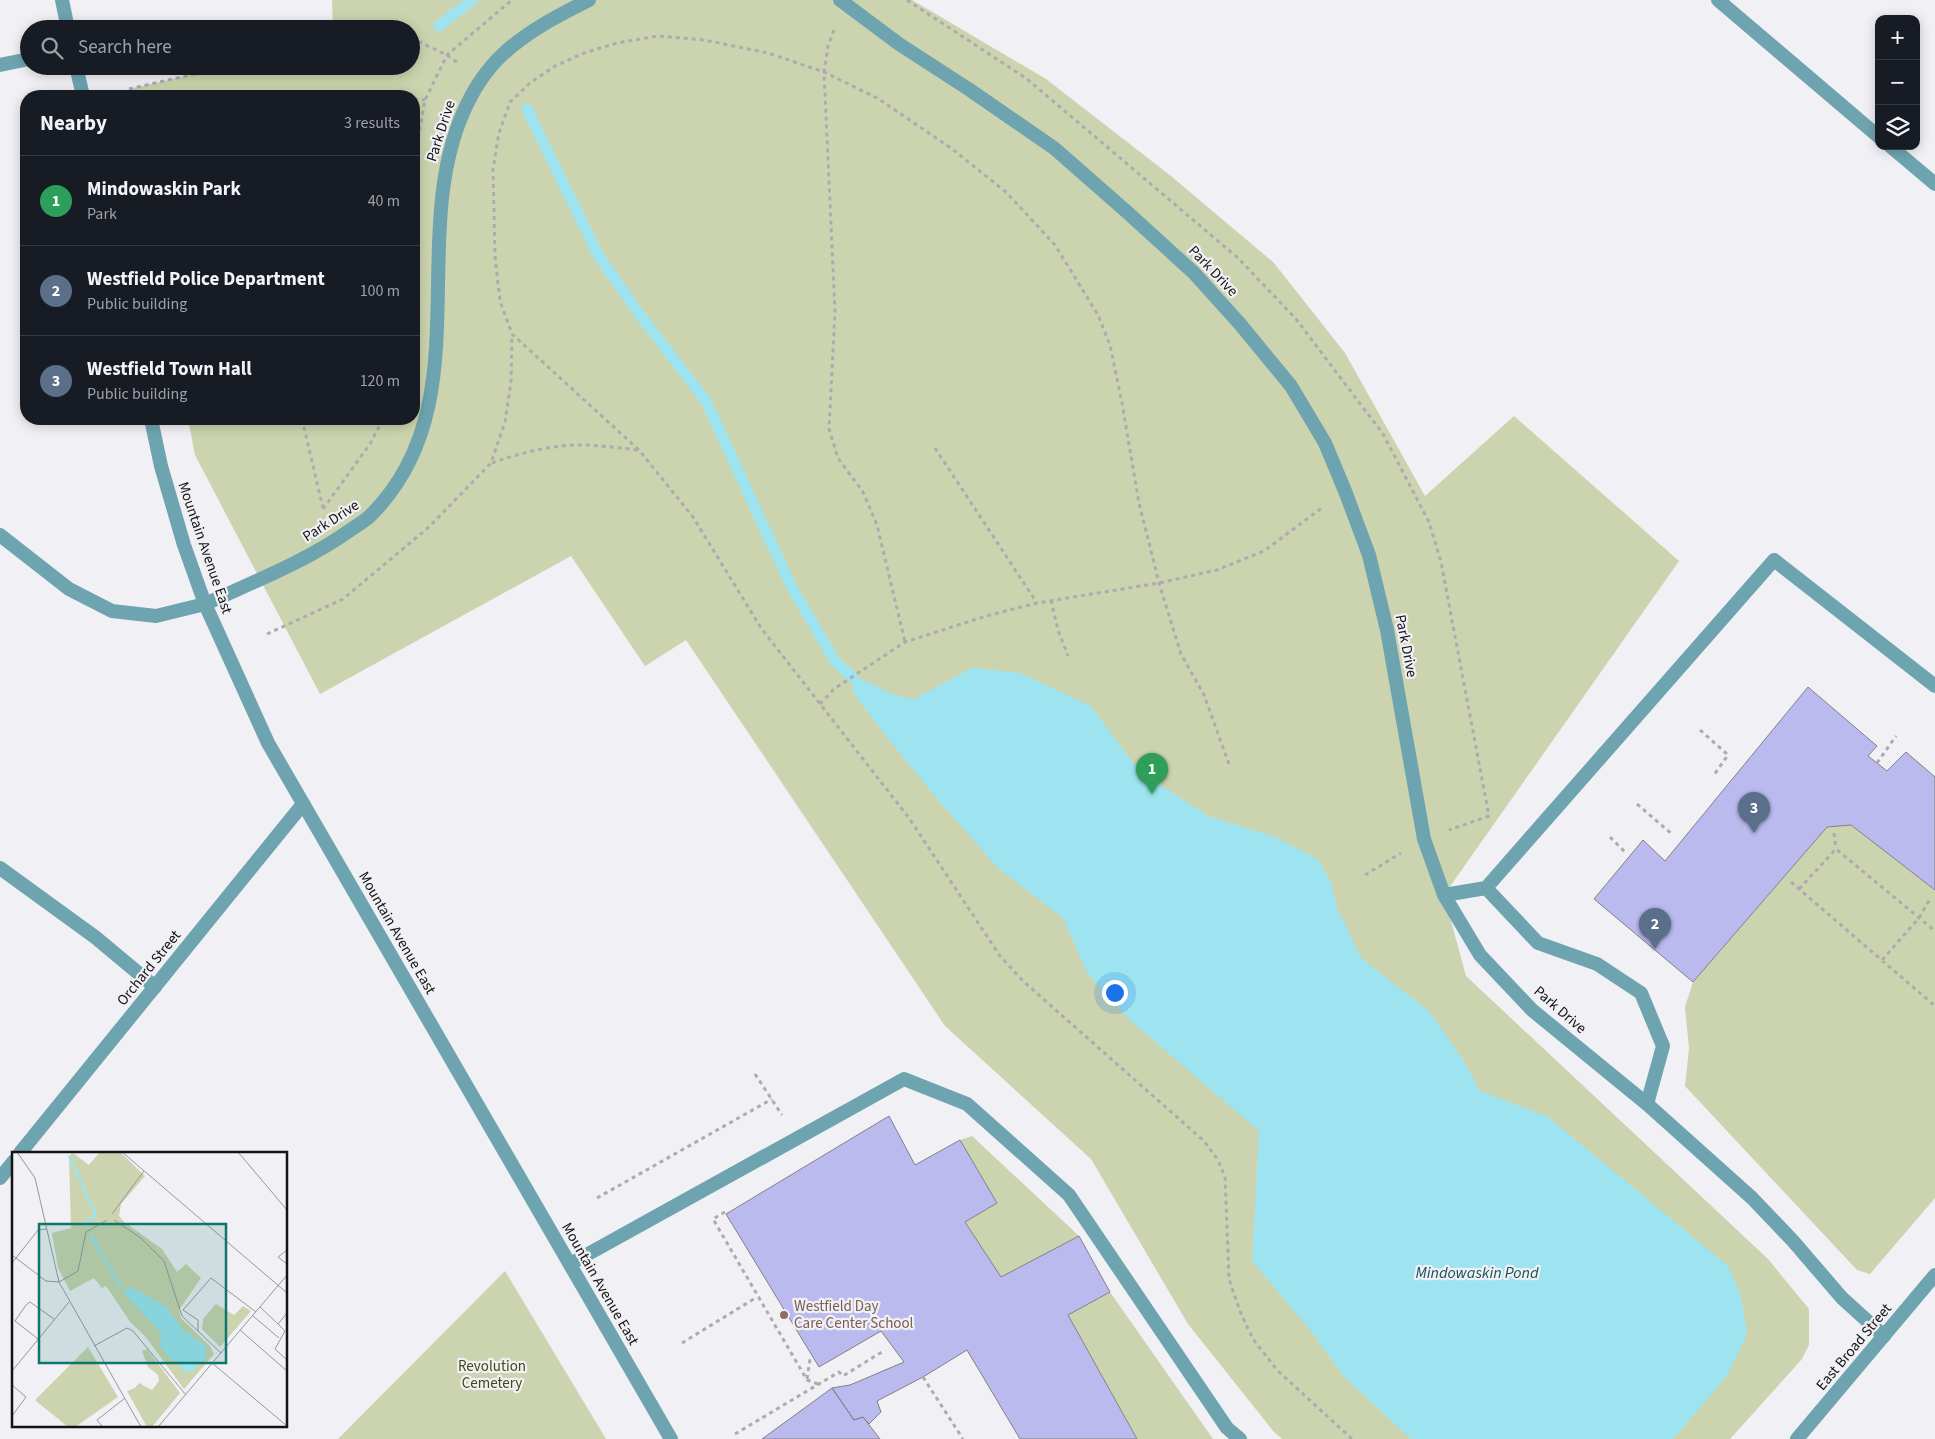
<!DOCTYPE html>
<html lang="en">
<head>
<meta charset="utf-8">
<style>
	:root { --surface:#171b24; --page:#20242c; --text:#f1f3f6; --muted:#9ea1a6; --line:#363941; --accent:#0b8043 }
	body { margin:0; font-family:"Source Sans 3",sans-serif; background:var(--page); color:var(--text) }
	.controls { position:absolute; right:15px; top:15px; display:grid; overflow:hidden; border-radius:10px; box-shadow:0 2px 12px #0003 }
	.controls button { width:45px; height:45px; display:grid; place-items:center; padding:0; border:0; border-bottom:1px solid var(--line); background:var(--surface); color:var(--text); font:25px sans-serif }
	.you { position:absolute; left:1114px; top:992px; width:18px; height:18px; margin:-12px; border:4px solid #fff; border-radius:50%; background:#1a73e8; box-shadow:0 0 0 8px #1a73e833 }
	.badge { display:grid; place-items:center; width:32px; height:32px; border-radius:50%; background:var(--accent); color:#fff; font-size:16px; font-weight:700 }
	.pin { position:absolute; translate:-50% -41px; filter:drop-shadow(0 1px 2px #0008) }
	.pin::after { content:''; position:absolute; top:26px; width:18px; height:15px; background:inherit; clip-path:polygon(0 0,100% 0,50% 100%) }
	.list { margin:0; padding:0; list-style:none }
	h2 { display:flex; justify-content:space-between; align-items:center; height:65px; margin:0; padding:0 20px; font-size:21px }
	h2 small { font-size:16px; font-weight:400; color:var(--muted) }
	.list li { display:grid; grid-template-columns:32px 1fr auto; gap:15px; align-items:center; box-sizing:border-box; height:90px; padding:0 20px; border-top:1px solid var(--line) }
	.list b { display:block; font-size:19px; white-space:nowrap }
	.list p { margin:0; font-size:16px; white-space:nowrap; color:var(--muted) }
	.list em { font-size:16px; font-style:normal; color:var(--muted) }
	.icon { flex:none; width:28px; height:28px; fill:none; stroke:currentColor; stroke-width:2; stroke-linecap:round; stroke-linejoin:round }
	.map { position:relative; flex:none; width:1935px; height:1439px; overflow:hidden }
	.search { position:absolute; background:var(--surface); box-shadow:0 2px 12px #0003; left:20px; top:20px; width:400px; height:55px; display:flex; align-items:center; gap:12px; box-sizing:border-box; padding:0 18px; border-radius:28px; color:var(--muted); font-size:19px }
	.panel { position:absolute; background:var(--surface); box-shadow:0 2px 12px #0003; left:20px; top:90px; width:400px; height:335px; border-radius:20px }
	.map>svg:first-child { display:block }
	.green { fill:#cbd4ae }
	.water { fill:#9de4f0 }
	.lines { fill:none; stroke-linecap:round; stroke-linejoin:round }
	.stream { stroke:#9de4f0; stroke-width:11 }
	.building { fill:#babaee; stroke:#808185 }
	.path { stroke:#acacb0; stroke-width:3; stroke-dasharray:4 4; stroke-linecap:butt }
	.service { stroke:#6ea4b0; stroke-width:14 }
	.minor { stroke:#6ea4b0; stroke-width:14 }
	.tertiary { stroke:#6ea4b0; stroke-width:14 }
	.education-dot { fill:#8d6e63; stroke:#f0f0f5; stroke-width:2 }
	.labels { text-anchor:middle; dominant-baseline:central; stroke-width:4.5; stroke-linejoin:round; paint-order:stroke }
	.street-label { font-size:15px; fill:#131214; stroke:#f0f0f5 }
	.education-label { font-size:15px; fill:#785e54; stroke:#f0f0f5; text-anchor:start }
	.park-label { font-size:15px; fill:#3f4a0d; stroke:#f0f0f5 }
	.water-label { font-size:16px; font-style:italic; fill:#15525b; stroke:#f0f0f5 }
	.inset-river { fill:none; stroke:#9de4f0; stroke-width:2.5 }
	.inset-road { fill:none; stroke:#98979b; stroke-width:1 }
	.view { fill:#0f766e; fill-opacity:0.15; stroke:#0f766e; stroke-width:2.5 }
	.inset-edge { fill:none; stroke:#131214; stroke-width:2.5 }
</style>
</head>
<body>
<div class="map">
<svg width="1935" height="1439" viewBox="0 0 1935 1439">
	<rect width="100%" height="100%" fill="#f0f0f5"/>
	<path class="green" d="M332,0H912L1046,79L1171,176L1274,263L1345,353L1425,496L1514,416L1679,561L1444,895L1466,976L1768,1259L1809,1309V1345L1802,1359L1730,1439H1282L1274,1432L1188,1324L1091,1159L945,1026L686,640L645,666L571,556L320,694L195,455L188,419H414V96H130L129,89L229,66H411V29H333Z
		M1851,825L1935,890V1198L1870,1274L1857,1270L1685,1086L1689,1048L1685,1007L1693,982L1827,827Z
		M972,1136L1079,1236L1001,1277L965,1222L997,1203L960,1140Z
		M505,1271L606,1439H338Z
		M1110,1292L1213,1439H1137L1068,1315Z"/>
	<path class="water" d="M972,668L1020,673L1091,706L1139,771L1208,816L1275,837L1318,859L1331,883L1338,910L1362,959L1430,1012L1462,1058L1480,1091L1547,1116L1729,1267L1741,1296L1747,1334L1727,1376L1673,1439H1411L1344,1377L1311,1331L1252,1261L1259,1131L1133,1023L1087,973L1063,918L998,868L939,801L885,735L853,692L852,677L864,680L896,696L914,699Z"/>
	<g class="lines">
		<path class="stream" d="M439,26L472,0
			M527,109L598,255L640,315L706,401L791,586L835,661L852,677"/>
	</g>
	<path class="building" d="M1808,687L1877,746L1868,756L1887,771L1906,752L1935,777V890L1851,825L1827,827L1693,982L1594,899L1643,840L1665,861Z
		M889,1116L915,1165L960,1140L997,1203L965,1222L1001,1277L1079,1236L1110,1292L1068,1315L1137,1439H1020L967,1350L923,1377L877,1401L881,1412L869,1424L863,1417L854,1420L832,1388L850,1385L904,1362L881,1331L819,1367L726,1214Z
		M832,1388L854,1420L863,1417L880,1439H762Z"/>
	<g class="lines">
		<path class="path" d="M907,0L1027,79L1238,258L1296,319L1383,434L1429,522L1441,562L1489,816L1449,830
			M834,30L828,46L824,72L835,312L829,429L838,458L863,492L877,525L905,642
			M411,38L447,55L459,64
			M129,89L229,66
			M414,99L425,100
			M414,162L425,100L447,55L512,0
			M302,419L323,508
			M935,448L1037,603
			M492,463C523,452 555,444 587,445C604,446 621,448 638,450
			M323,509L370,444L383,419
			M1051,600L1058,630L1068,656
			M267,634L343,599L429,527L491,463L505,422L511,382L512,334
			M820,704L834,689L905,642L986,616L1037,603L1159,583L1217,570L1264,551L1323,507
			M1700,730L1728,755L1714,775
			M1877,763L1896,736
			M1229,764L1204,695L1181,654L1159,583L1139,503L1122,403L1110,345L1098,315L1055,245L1007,193L951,148L877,98L824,72L768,53L704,40L658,36L617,43L584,53L555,66L530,83L510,102L499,133L493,169L495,256L500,301L512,334L639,450L693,517L761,628L909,818L1000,956L1023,981L1204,1141L1218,1160L1225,1177L1229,1279L1241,1314L1253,1339L1277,1370L1352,1439
			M1637,804L1673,835
			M1834,833L1836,849
			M1610,837L1625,852
			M1365,875L1401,853
			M1791,882L1935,1006
			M1799,889L1836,849L1935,931
			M1882,960L1919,918L1930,899
			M755,1074L782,1115
			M597,1198L772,1099
			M725,1212L713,1219L807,1380L818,1384
			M682,1343L757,1297
			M923,1377L963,1439
			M807,1379L810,1359
			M735,1434L839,1372L843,1376L885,1350"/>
		<path class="service" d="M840,0L899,44L970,90L1054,148L1127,212L1194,273L1240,324L1291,386L1325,443L1345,491L1369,555L1387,630L1424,839L1444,895L1480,955L1532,1010L1647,1104L1752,1198L1793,1241L1842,1298L1884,1336
			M205,604C253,582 305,562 349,531C356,526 365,521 371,515C481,405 407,242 463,113C472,92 486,70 503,54C528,31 559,15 589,0
			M0,868L95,937L155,987
			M1444,895L1486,888
			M1647,1104L1663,1046L1641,993L1597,964L1538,943L1486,888L1774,560L1935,686
			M570,1264L904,1079L967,1104L1069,1195L1227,1428L1240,1439"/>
		<path class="minor" d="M1718,0L1879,137
			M0,65L29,59
			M1890,146L1935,184
			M0,535L69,589L112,611L156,616L205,604
			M20,1153L303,804
			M0,1178L14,1161"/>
		<path class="tertiary" d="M62,0L68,29
			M76,66L83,96
			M151,419L161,466L184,545L205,604L268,743L671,1439
			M1797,1439L1935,1275"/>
	</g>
	<circle class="education-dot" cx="784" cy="1315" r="5"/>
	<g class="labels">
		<g class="street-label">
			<text transform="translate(441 131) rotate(-72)">Park Drive</text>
			<text transform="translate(1213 271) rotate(46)">Park Drive</text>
			<text transform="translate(331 521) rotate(-33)">Park Drive</text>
			<text transform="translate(205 548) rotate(71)">Mountain Avenue East</text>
			<text transform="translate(1406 646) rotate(79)">Park Drive</text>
			<text transform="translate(397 933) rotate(60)">Mountain Avenue East</text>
			<text transform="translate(149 968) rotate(-51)">Orchard Street</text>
			<text transform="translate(1560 1010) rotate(41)">Park Drive</text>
			<text transform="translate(600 1284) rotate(60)">Mountain Avenue East</text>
			<text transform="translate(1854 1347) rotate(-50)">East Broad Street</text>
		</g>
		<g class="education-label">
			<text x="794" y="1306">Westfield Day<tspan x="794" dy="17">Care Center School</tspan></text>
		</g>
		<g class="park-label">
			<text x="492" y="1366">Revolution<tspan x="492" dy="17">Cemetery</tspan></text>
		</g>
		<g class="water-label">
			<text x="1477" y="1273">Mindowaskin Pond</text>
		</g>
	</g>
	<g transform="translate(12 1152)">
		<rect width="275" height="275" fill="#f0f0f5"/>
		<path d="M88,0H108L133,24L109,52L107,64L112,70L150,97L165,120L174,112L189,126L167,158L169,166L198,194L202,202L172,237L133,184L119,171L94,134L90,136L82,126L58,139L46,116L40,81L59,76L57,4L61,1L77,13ZM204,152L222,163L231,154L239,159L208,195L190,177L191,167ZM76,195L106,245L63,275H56L23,248ZM135,197L168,241L140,275H135L115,239L123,236L127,231L140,238L147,229L146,223L136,215L130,199Z" fill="#cbd4ae"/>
		<path d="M121,136L155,155L170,177L194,194V205L181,219L174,220L157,205L148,194L149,181L110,139Z" fill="#9de4f0"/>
		<path class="inset-river" d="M57,4L84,63L70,74M78,82L110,137"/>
		<path class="inset-road" d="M5,0L23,26L47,130L129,275M110,0L275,141M226,0L275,58M100,62L132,19M102,68L129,86L152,109L170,164L209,201M275,98L266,105L275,112M0,103L34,129L47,130L66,119L74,80L95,68M0,111L26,78L34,77M248,155L266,172L275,161M241,164L267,186M266,172L273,179L263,197L275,208M228,178L275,219M186,179V168L171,158L199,126L244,160M26,187L3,169L14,153L18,150L42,167M82,194L115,176L121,179L174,243M200,211L275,274M0,219L57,150M0,233L14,245L0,264M90,274L85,268L113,246M146,275L275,123"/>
		<path class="view" d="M27,72H214V211H27Z"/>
		<rect width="275" height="275" class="inset-edge"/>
	</g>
</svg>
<div class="controls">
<button>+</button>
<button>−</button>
<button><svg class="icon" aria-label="layers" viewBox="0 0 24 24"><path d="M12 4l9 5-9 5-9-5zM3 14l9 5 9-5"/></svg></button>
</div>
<div class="you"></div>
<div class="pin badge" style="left:1152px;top:794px;background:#2e9e5b">1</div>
<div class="pin badge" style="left:1655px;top:949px;background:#5c6f8a">2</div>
<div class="pin badge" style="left:1754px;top:833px;background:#5c6f8a">3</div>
<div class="search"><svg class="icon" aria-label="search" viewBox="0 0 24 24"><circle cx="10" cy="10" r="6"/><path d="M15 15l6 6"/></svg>Search here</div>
<section class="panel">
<h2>Nearby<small>3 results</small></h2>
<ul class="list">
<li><span class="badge" style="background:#2e9e5b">1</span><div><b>Mindowaskin Park</b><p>Park</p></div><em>40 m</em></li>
<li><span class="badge" style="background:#5c6f8a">2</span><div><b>Westfield Police Department</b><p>Public building</p></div><em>100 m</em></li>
<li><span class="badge" style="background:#5c6f8a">3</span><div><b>Westfield Town Hall</b><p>Public building</p></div><em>120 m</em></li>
</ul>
</section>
</div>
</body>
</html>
